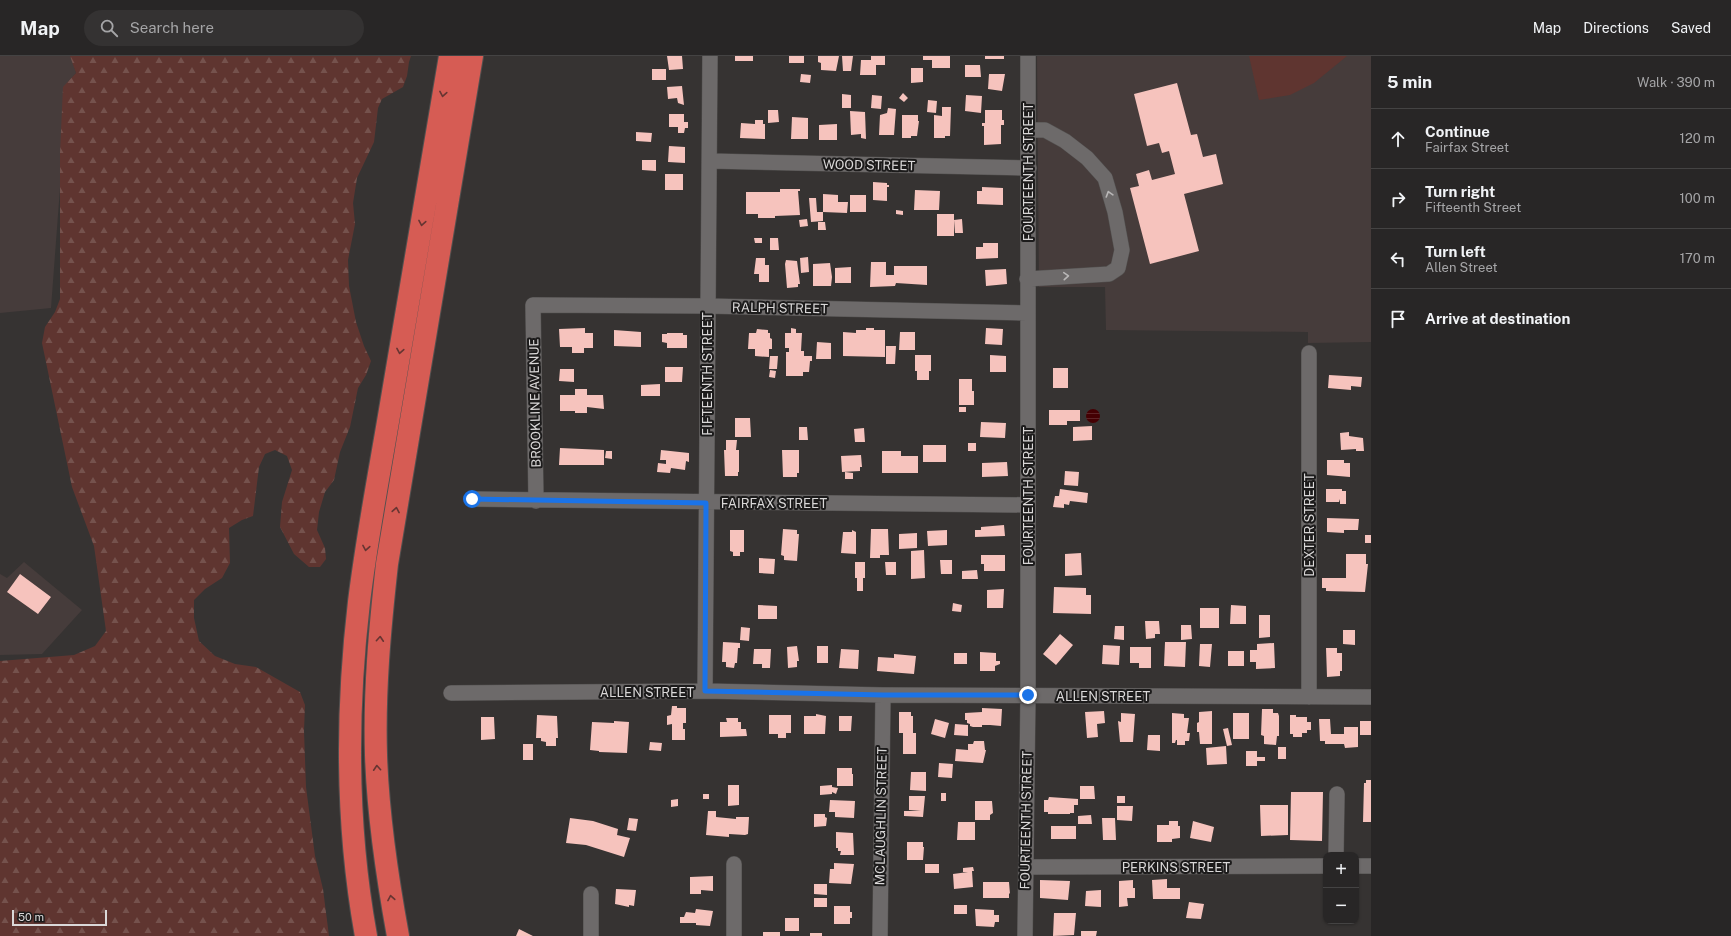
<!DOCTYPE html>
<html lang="en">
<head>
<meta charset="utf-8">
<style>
	:root { --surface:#282626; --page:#343232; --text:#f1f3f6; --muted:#a5a5a7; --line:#444343 }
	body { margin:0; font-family:"Public Sans",sans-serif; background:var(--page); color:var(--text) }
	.controls { position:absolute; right:12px; bottom:12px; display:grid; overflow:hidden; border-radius:8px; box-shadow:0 1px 3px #0004 }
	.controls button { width:36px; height:36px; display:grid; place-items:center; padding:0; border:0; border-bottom:1px solid var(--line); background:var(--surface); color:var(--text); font:20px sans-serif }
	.scale { position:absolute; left:12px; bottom:10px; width:95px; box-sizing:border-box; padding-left:4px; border:2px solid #dad8d8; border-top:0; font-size:11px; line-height:14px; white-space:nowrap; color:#dad8d8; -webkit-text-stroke:3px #1c1b1b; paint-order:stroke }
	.stop { position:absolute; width:12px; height:12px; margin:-9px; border:3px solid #1a73e8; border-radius:50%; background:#fff }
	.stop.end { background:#1a73e8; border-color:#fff; box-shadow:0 1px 4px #0008 }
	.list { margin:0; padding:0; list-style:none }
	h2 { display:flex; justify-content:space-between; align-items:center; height:52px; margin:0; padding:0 16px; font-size:17px }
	h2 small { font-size:13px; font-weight:400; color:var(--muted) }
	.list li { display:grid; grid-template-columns:26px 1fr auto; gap:12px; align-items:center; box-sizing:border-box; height:60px; padding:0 16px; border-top:1px solid var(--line) }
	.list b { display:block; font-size:15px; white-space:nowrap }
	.list p { margin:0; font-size:13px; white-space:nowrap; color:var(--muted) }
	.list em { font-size:13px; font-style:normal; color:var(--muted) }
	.icon { flex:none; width:22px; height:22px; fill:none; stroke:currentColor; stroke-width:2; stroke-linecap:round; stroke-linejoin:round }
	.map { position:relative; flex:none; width:1371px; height:880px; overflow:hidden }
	header { display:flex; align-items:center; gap:24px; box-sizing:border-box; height:56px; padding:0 20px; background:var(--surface); border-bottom:1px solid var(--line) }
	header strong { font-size:19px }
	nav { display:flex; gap:22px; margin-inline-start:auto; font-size:14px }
	.search { width:280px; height:36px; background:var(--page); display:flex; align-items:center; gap:10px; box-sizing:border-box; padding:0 14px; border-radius:22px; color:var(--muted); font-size:15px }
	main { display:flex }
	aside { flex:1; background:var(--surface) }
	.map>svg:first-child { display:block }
	.built { fill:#463c3b }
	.forest { fill:url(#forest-firs) }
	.pitch { fill:#5f3530 }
	.water { fill:url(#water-rules) }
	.building { fill:#f6c3bd }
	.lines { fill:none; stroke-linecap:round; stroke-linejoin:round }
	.minor-casing { stroke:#52504f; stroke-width:16 }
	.highway-casing { stroke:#52504f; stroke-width:24 }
	.minor { stroke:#6d6a6a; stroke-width:15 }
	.highway { stroke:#d65c54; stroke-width:22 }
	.oneway { stroke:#663532 }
	.oneway2 { stroke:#b9b7b7 }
	.route { stroke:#1a73e8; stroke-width:5 }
	.labels { text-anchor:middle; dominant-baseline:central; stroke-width:4; stroke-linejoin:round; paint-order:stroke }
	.street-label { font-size:13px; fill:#dad8d8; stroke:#1c1b1b }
</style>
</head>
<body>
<header>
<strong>Map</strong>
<div class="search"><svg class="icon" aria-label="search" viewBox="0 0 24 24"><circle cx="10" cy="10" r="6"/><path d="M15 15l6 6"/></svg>Search here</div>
<nav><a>Map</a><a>Directions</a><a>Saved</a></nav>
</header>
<main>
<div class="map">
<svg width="1371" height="880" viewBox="0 0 1371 880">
	<defs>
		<pattern id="forest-firs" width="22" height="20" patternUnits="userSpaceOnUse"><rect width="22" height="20" fill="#5f3530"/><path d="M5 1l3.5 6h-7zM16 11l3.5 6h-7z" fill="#75524d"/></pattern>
		<pattern id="water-rules" width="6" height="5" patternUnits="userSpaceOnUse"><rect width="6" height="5" fill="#440003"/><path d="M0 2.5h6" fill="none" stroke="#5e2427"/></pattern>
	</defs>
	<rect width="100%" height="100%" fill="#363332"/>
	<path class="built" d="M0,0H71L76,17L68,26L51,252L0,257Z
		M1037,0H1371V286L1308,287V276L1106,274L1105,231H1039Z
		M24,506L82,554L42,598L0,599V518L7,522Z"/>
	<path class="forest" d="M70,0H411L409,6L407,20L403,31L382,43L378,52L374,86L357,122L353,147L355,168L348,204L349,230L356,266L364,290L371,305L366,319L358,332L350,371L340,396L334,424L325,436L319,456L317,474L325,492L326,503L320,511H309L294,498L280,471L282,446L292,414L287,400L275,394L265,398L259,411L253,460L242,464L229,472L230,507L222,522L205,533L194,544V562L199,585L215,600L235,608L256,611L300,636L305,649L304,675L306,731L315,800L323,833L329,880H0V605L74,599L95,590L106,575L94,490L72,431L42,287L45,271L55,256L60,243V97L63,31L76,17Z"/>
	<path class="pitch" d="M1249,0H1347L1314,27L1290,39L1259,44Z"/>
	<path class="water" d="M1086 360a7 7 0 1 1 14 0a7 7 0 1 1-14 0Z"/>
	<path class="building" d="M667,0H682L683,13L669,14Z
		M735,0H753V5H735Z
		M789,0H804V7H789Z
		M818,0H839L836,15L821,14V7L818,6Z
		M842,0H853L851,15H843Z
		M871,0H885V9H876V19H860L861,4H871Z
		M923,0H950V12H932V4H923Z
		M985,0H1004V3H985Z
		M965,9H980L981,21H965Z
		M911,12H923V26L911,27Z
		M652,13H666V24H652Z
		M801,18L811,19L810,27L800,26Z
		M989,18H1005L1002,35L988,33Z
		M1177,27L1191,79L1197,78L1203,101L1216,98L1223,128L1184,138L1199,195L1150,208L1130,132L1139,130L1136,118L1149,114L1152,124L1175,118L1169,95L1162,97L1159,87L1147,90L1134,38Z
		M682,30L684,49L678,47L677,42L668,43L667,31Z
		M903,37L908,42L904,46L899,42Z
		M842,38L851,39V52H842Z
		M872,39L882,40L881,53L871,52Z
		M966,39L982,40L981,57L965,55Z
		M928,44L937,45L936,57L927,56Z
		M942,51H951L950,80H945V82H934V59L942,60Z
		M888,52L896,53L894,79H879L880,59L887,57Z
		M768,54H778L779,66L768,67Z
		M985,54H1002V64H1004V69H1001V88L984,89V70H982V67H985Z
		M850,55L865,56L866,83L861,82V78L851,79Z
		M669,58H684V66H688V72H685L684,77H678V71H669Z
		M902,59H918V65H919L917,80H911V82H902Z
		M792,61L808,62V83H791Z
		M755,64H763V68H765V83L740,82L741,67L755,68Z
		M837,68V84H819V69Z
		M636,76L652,77L651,86L636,85Z
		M669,90L685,91V107L668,106Z
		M642,104H656V115L642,114Z
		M665,118H683V134H665Z
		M873,126L887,127V129H889V131H887V145L873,144Z
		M982,131L1003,132V149L977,148V135H982Z
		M780,133H800V135H798L800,159L775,160V162H758V158H746V136H780Z
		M915,134L940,135L939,154H914Z
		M823,138L838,139V146H848L847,157L823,156V165L811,166L809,142H816L817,156H823Z
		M850,139H866V156H850Z
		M896,154L903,155V159L896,158Z
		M937,158H954V180H937Z
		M807,163L808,170L800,171L799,164Z
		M962,163L963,177H955L954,164Z
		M818,166H825L826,174H818Z
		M754,182H762V187H755Z
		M770,182H778L779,194H770Z
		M983,187H998V202L976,203V191H983Z
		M808,201L809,216L801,217L800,202Z
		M756,202H765V209H769V226H759V218H754Z
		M786,204L797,205L800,228H798V231L787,232L785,208Z
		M871,206H886V219H894V210H927V229L896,227L895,230L870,231Z
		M830,207L832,221L831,230H813V208Z
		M851,211V227H835V212Z
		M1006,213L1007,228L986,230L985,214Z
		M585,272V277H593V292H584V297H572V291H560L559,273Z
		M791,272L796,273V277H802L801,295H804V300H812V305H810L809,316H803V320H786V296H789V292H785V277H791Z
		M866,272H874V274H885V301L843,300V276L856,277V274H866Z
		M986,272L1003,273L1002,289L985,288Z
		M757,273L768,274V277H770V282L772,283V293H769V301L755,300V293H748L749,277H756Z
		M614,274L641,276V291L614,290Z
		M900,276H915V294H899Z
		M667,277H683V279H687V292H667V287L662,286V278H667Z
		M817,286L831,287V303H816Z
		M886,290H896L895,308H886Z
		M915,299H931V315H929V324H917V315H915Z
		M990,299L1006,300V316H990Z
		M770,300H778L777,313H769Z
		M665,311H683L682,326H665Z
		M1053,312H1068V332H1053Z
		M560,313H574V326L559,325Z
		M770,314L776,315L775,322L769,321Z
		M1329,319L1362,321L1361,331L1351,330V334L1328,332Z
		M959,323H972V335H974V349H959Z
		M660,328V340H641V329Z
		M575,333H587V339H603L604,353L587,351V357H575V355H560V339H575Z
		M959,351H966V356H959Z
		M1049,354H1080V365H1067V369H1049Z
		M735,362H750L751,381H735Z
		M981,366L1006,367L1005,382L980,381Z
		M1092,370V384L1073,385V371Z
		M799,371H807L808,384H799Z
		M864,372L865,386H855L854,373Z
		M1349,376V380L1363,382L1364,395H1356V393L1341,394L1340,377Z
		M726,384H737L736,394H739V416H738V420H725L724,394H726Z
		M968,387H976V395H968Z
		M923,389H946V406H923Z
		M560,392L604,394V409H559Z
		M661,394L689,397V406L686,405L685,414L671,412L670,417L657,416L658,407L666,408V404H660Z
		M782,394H799V417H797V421H783Z
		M606,395H612V403L605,402Z
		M882,395H901V400H918V417H882Z
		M861,399L862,411H860V415L842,416L841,400Z
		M1327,404H1344V407H1350V421L1327,419Z
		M1007,406L1008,420L982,421V407Z
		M1065,415L1079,416L1078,430L1064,429Z
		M845,416L853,417V423H845Z
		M1060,433L1088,437L1087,447L1070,445L1069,449L1064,448V452L1053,451L1055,440H1059Z
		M1326,433H1342V435H1346V448H1340V443L1339,446H1326Z
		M1327,462L1359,463L1358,474H1344V477L1327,476Z
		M1004,469L1005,480L975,481V474H981V471Z
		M783,473L797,474V478H799L797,505L784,504V500L781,499Z
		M871,473H888L889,499H880V502H870Z
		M730,474H744V496H740V500H733V496L730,495Z
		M852,474L856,476V498L841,497L843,476H852Z
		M947,474V489L928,490L927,475Z
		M917,477V492L899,493V478Z
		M1365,479H1371V487H1365Z
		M924,494L925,522L911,523V495Z
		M1081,497L1082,519L1065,520V498Z
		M1346,498H1366V508H1368L1365,536L1326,535V532H1322V522H1346Z
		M981,499H1005V515H984V508H981Z
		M759,502L775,503L774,518L759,517Z
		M940,504H952V518H941Z
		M855,506H865V522H855Z
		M885,506H896V519H886Z
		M977,514L978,523H962V515Z
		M20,518L51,541L38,558L7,536Z
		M857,522H863V535H857Z
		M1054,531L1086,532V539H1091V558L1053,557Z
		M1004,533L1003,552H987V534Z
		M953,547L962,549L961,556L952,555Z
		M758,549L777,550V563H758Z
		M1231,549L1246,550V568H1230Z
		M1200,552H1219V572H1200Z
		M1259,559H1270V581L1259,582Z
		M1145,565H1159L1160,578H1155V582L1146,583Z
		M1181,569H1191L1192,583L1181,584Z
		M1115,570H1124V584L1114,583Z
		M741,571L750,572L749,585L740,584Z
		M1343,574H1355V589L1343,588Z
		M1060,578L1073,589L1056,609L1043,598Z
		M723,586L740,587V592H738L737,607H735L734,612L726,611V606H722Z
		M1165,586H1186L1185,611L1164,610Z
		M1274,587L1275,612L1256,613V606H1250V594H1257V588Z
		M1200,588H1212L1210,611L1199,610Z
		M1103,589L1120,590L1119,609L1102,608Z
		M797,590L799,605H797V611L788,612L787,591Z
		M817,590H828V607H817Z
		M1130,591H1151V612H1139V607H1130Z
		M1326,592H1337V597H1342V615H1340V620L1327,621Z
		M754,593H771L770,612H762V608H753Z
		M841,593L859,594L858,613L839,612Z
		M1228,595H1244V610H1228Z
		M980,596L996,597V605H1000V608L995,610V615H980Z
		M954,597H967V608H954Z
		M894,598L916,600L914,618L877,615L878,601L894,602Z
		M672,650H677V652H686V667H683V673H685V684H672V668L667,669V660L671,659Z
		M982,652L1002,653L1001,670L990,669H982V671H973L970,670V668L967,667V664H965V657L982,656Z
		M1262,653H1273V657H1278L1279,660V680H1277L1276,689L1264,688V680L1261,679Z
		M1104,655L1105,667L1097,668L1098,681L1087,682L1085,656Z
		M1212,655V688H1200L1199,676H1197V667L1199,666V656Z
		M899,656H911V660H913V677H899Z
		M1121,657L1135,658L1133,686H1120L1118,665L1121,666Z
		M1172,657L1184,658V662H1189L1187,677H1190L1189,685H1185V689H1177V684H1176L1175,687H1172Z
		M1233,657H1249V683H1233Z
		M816,658L826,660L825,678H804V660H816Z
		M537,659L557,660L558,682H556V690H546V686L541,685V682H536Z
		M769,659H791V677H786V682H778V678H769Z
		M1290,659H1296V661H1307V666H1311V674H1307V677H1302V681H1293V678H1290Z
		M839,660H852L851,675H839Z
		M481,661H494L495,683L481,684Z
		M726,662H738V666H741V673H746L747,680L720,681V666H727Z
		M935,663L949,667L945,682L931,678Z
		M1319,663H1330L1331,678H1344V671H1358V691L1345,692L1344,688H1325V685H1320Z
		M614,665L629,666L627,697L599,696V695L590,694L592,666L614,667Z
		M1360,665H1371V679H1360Z
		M955,668L968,669V680L954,679Z
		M1228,672L1232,689L1227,690L1223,673Z
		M903,677H916V698H903Z
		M1148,679H1160V695L1147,694Z
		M974,685H984L985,694H986L983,707L955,705L956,693L968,694V688H973Z
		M650,686L662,687L661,695L649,694Z
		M523,688H533V704H523Z
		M1226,690L1227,708L1207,709L1206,692Z
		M1278,691H1286V703H1278Z
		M1246,695H1257V701H1265V705H1257V710H1246Z
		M939,707L953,708L952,722L938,721Z
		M837,712H852V718H853V730H837Z
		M911,716H926V735L910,734Z
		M1366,724H1371V766H1363L1364,727H1366Z
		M728,729H739V749L728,750Z
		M832,729V731L838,732L836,738L832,736V738L820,739V730Z
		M1080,730H1094L1095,743H1080Z
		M1291,736H1323L1322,785L1290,784Z
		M941,737H946V745H941Z
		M703,738H709V743H703Z
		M909,740H925L923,761L904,760V755H921L909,754Z
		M1117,740H1125V747H1117Z
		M1049,741L1078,743V749H1074V757H1070V758H1048V756H1044V744H1048Z
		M678,743V750L671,751V744Z
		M830,744L855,745L854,762L835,761V756H829Z
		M975,745H992L993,757L990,759V764H975Z
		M1260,749H1288V779L1261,780Z
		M1117,750H1133L1132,765L1117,764Z
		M708,755H716V761L736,763V761H749L748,778L745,779L729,778V781L706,779Z
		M814,758H825V761L827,762L826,770L814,771Z
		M1091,759L1092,768H1078V760Z
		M570,762L593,765L618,773L617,779L630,782L624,801L586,789L566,787Z
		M629,762L638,763L636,775L627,774Z
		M1102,762H1115L1116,784H1103Z
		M1169,765H1178V770H1180V782L1172,783V786H1157V769H1169Z
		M1193,765L1214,771L1211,786L1190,782Z
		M958,766H975V784H957Z
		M1051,770H1076V783H1051Z
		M836,776L853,777L854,799H840L841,795H838V792H836Z
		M907,786H923V791H924L923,804H907Z
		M834,807L854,808L851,828L829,827L830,813H834Z
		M925,808H939V817H925Z
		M973,811L974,815H972L973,831L954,833L953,818L968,816H963V812Z
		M713,820V835L701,834V838H690V821Z
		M1167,823V832H1180V843H1153L1152,824Z
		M1040,824L1070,825L1068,844L1040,842Z
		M1133,824V832H1135V842H1127L1128,850L1119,851V825Z
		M983,826H1009L1010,838L1009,837V842H983Z
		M814,828H827V839L814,838Z
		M616,833L636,834L634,850L629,849V851L615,848Z
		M1101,834V851L1085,850L1086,835Z
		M814,842H827V851H814Z
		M1189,846L1204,848L1201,863L1186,862Z
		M954,849H967V858H954Z
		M834,850H850V856H852V862H850V868H834Z
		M696,853L713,855L710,870L696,869V867H680V861H684L686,856L695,857Z
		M975,853L994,854V859H999V866H995L994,871L976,870Z
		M1054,857H1076L1074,879L1053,880Z
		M785,862H799V875H785Z
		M519,873L533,880H516Z
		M1081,875H1097L1096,880H1081Z
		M763,876H780V880H763Z
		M810,877H822V880H810Z"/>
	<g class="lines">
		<defs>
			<path id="minor" d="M710,105L1029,112
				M1027,223L1109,218L1118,212L1122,194L1115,156L1105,122L1087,102L1065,85L1045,74H1029
				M472,443L1028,449
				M536,445L533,249L707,250L1027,257
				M705,635L710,0
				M451,637L705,635L883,639L1371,641
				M1309,641V297
				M1336,799L1337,738
				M1356,810H1371
				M1026,811L1326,810
				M591,880V838
				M734,880V808
				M880,880L883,639
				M1025,880L1028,639V0"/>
			<path id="highway" d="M366,880C346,770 346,657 359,546C367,480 380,414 391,348C410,232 430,116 450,0
				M398,880C387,820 378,760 376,699C374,635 380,571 387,508L472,0"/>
		</defs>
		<use href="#minor" class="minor-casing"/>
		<use href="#highway" class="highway-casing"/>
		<use href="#minor" class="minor"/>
		<use href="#highway" class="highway"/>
	</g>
	<defs><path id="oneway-chevron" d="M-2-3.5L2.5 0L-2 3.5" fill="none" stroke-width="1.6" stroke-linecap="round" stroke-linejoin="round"/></defs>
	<g class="oneway">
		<use href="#oneway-chevron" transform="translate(443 38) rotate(100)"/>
		<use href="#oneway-chevron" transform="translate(422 167) rotate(100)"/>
		<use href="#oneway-chevron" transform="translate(400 295) rotate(100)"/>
		<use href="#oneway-chevron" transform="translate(396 454) rotate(-80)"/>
		<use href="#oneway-chevron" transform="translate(366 492) rotate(100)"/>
		<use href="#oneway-chevron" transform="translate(380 583) rotate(-86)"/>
		<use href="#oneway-chevron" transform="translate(377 712) rotate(-94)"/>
		<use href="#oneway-chevron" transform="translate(391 842) rotate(-100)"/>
	</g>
	<g class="oneway2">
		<use href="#oneway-chevron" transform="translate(1109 138) rotate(-107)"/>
		<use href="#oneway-chevron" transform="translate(1066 220) rotate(-4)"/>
	</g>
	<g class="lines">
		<path class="route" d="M472,443L706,447L705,635L883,639H1028"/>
	</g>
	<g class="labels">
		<g class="street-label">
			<text transform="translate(869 109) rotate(1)">WOOD STREET</text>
			<text transform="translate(1028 116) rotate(-90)">FOURTEENTH STREET</text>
			<text transform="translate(780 252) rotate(1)">RALPH STREET</text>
			<text transform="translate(707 318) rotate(-90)">FIFTEENTH STREET</text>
			<text transform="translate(535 347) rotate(-91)">BROOKLINE AVENUE</text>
			<text transform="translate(1028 440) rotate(-90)">FOURTEENTH STREET</text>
			<text x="774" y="447">FAIRFAX STREET</text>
			<text transform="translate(1309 469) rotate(-90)">DEXTER STREET</text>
			<text x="647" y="636">ALLEN STREET</text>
			<text x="1103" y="640">ALLEN STREET</text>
			<text transform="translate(881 760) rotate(-89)">MCLAUGHLIN STREET</text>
			<text transform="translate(1026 764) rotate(-89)">FOURTEENTH STREET</text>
			<text x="1176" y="811">PERKINS STREET</text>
		</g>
	</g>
</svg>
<div class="controls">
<button>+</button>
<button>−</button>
</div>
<div class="scale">50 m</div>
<div class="stop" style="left:472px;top:443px"></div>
<div class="stop end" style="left:1028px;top:639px"></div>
</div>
<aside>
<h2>5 min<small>Walk · 390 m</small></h2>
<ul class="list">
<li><svg class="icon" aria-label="ahead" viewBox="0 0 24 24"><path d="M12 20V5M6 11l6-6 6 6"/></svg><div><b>Continue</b><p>Fairfax Street</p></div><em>120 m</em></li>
<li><svg class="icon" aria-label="right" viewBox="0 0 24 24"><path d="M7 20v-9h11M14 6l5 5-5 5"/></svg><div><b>Turn right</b><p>Fifteenth Street</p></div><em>100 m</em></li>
<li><svg class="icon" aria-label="left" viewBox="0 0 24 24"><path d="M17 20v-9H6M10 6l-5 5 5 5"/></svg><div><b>Turn left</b><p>Allen Street</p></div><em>170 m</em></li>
<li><svg class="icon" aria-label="arrive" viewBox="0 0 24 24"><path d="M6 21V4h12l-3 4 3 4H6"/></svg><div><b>Arrive at destination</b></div></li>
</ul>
</aside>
</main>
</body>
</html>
